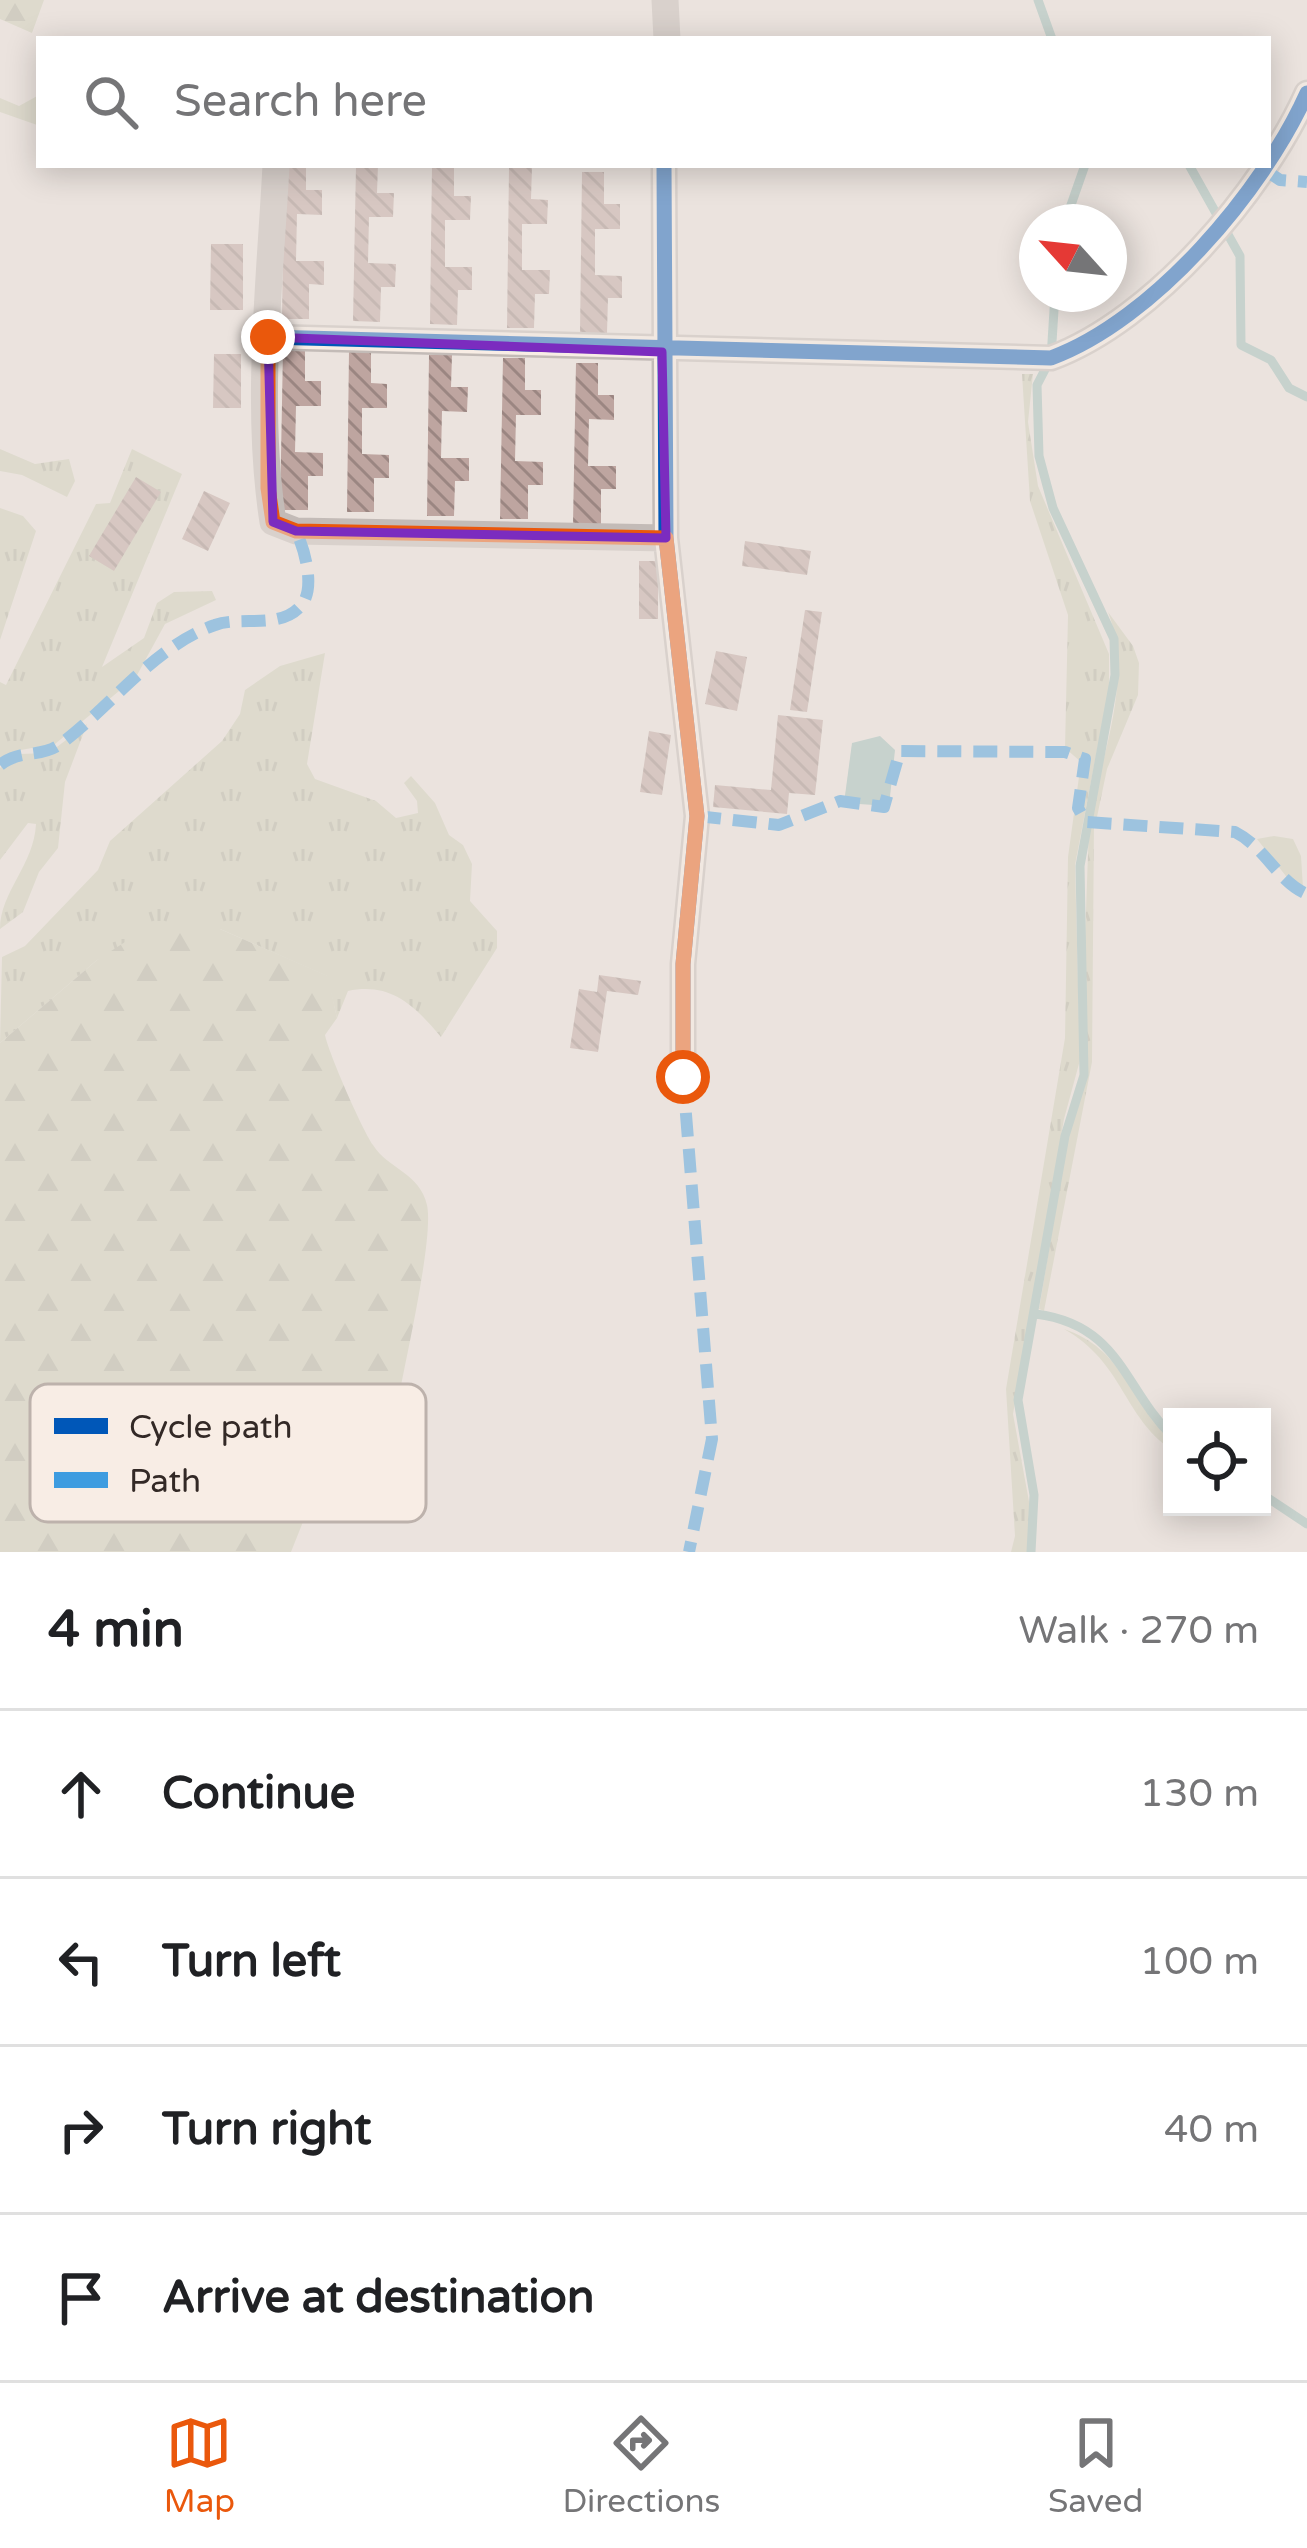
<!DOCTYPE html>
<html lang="en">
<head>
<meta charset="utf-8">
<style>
	:root { --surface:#fff; --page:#f2f2f2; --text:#202124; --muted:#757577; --line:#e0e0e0; --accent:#ea580c }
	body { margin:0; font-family:"Varela Round",sans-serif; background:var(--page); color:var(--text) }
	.controls { position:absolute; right:36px; bottom:36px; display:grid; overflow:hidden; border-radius:0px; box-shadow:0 6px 30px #0003 }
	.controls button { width:108px; height:108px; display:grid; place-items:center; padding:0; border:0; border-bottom:3px solid var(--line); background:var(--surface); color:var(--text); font:60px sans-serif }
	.compass { position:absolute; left:1019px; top:204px; width:108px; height:108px; border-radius:50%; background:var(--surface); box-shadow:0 6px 30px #0003; rotate:297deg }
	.stop { position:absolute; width:36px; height:36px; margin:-27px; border:9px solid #ea580c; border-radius:50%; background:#fff }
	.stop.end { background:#ea580c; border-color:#fff; box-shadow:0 3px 12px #0008 }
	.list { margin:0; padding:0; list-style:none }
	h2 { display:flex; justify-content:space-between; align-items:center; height:156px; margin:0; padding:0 48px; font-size:51px }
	h2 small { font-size:39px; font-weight:400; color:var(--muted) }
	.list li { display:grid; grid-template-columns:78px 1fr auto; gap:36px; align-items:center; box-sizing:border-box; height:168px; padding:0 48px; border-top:3px solid var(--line) }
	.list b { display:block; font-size:45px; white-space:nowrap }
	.list em { font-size:39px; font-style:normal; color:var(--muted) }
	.icon { flex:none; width:66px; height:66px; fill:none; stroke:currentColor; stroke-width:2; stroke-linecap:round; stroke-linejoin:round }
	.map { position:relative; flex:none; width:1307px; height:1552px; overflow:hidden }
	.search { position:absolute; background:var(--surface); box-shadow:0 6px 30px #0003; left:36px; right:36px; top:36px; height:132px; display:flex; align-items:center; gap:30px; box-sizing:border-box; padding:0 42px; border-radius:0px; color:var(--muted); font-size:45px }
	.sheet { height:828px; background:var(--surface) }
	nav { display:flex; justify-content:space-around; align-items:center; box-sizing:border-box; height:168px; border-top:3px solid var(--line); background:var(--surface); font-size:33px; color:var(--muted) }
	nav a { display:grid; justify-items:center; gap:6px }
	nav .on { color:var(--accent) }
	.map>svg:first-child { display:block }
	.grass { fill:url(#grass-tufts) }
	.forest { fill:url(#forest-firs) }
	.water { fill:#9bbcb8 }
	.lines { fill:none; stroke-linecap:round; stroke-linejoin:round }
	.stream { stroke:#9bbcb8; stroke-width:9 }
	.building { fill:url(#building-back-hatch) }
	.minor { stroke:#c3bbb7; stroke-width:27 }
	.quiet { stroke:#3e9ce0; stroke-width:12; stroke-dasharray:24 12; stroke-linecap:butt }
	.cycleway-casing { stroke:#f8ede5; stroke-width:22 }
	.cycleway { stroke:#0057b8; stroke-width:15 }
	.route { stroke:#ea580c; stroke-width:15 }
	.marked { fill:none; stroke:#7b2cbf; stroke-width:9; stroke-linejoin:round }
	.key { fill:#f8ede5; stroke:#bdb2ac; stroke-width:3 }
	.key-label { font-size:33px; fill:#332926 }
</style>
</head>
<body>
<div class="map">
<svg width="1307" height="1552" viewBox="0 0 1307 1552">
	<defs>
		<pattern id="grass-tufts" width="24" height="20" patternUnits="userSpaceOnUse" patternTransform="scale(3)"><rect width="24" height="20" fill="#cecfb9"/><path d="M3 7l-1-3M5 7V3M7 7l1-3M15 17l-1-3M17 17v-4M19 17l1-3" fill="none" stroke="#b1b29f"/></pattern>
		<pattern id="forest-firs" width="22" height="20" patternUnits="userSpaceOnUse" patternTransform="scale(3)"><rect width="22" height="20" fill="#cecfb9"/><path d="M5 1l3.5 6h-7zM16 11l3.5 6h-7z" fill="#b1b29f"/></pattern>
		<pattern id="building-back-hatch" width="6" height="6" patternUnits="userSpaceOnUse" patternTransform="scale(3)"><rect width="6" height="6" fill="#bea5a0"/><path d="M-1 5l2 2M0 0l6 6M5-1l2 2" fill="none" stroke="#9b8682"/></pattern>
	</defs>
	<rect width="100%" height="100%" fill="#ebe3de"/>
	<path class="grass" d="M1022,374H1033L1028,422L1038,486L1109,654V688L1075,865L1080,1060L1064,1119L1013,1414L1030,1507L1028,1552H1011L1015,1536L1006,1389L1065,1038L1068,857L1081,762L1065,748L1068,615L1030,501Z
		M0,449L35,464L69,459L75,481L67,497L22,475L0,471Z
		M132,449L182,474L102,667L144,638L157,603L174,592L212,591L216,600L165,624L136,677L55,744L15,751L0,762V682L6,685L96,504L110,503Z
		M0,508L23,516L36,531L0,640Z
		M1108,612L1133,646L1139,663L1138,695L1107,769L1097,817H1089C1104,752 1133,676 1108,612Z
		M325,653L307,764L315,779L376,801L396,818L418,813L417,801L404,783L411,776L435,803L449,835L463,845L472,864L470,901L497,931V948L441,1037C415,1006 391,982 348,991L337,1018L327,976L220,929L97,960L0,1043L2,957L25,946L98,870L110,841L222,741L240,714L245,690L280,666Z
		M87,724L65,782L58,848L39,872L23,912L0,929C0,892 34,865 36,824L28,823L0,860V768L19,754L49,753Z
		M1089,825H1094L1092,1062L1044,1311L1039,1309L1068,1136L1088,1070L1082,1025Z
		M1274,836L1293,839L1301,856L1303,888L1289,880L1257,839Z
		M1064,1329C1122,1348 1131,1401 1172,1440V1450C1123,1417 1124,1363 1064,1329Z"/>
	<path class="forest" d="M0,0H44L32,33L0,19Z
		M39,95L37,125L0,112V98L19,106Z
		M188,922L220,929L328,976L337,1018L325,1035C329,1054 361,1127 373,1145C388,1169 420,1173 427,1205C434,1237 406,1357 399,1397L367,1387L369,1455L344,1446L320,1479L291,1552H0V1043L97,960L136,935Z"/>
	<path class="water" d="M880,736L895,750L889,806L844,803L852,743Z"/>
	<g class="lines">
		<path class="stream" d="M1038,0L1052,39
			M1189,165L1240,256L1241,345L1271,360L1289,388L1307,397
			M1065,222L1085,165
			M1036,1314C1120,1325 1123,1387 1172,1436
			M1262,1494L1307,1524
			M1031,1552L1034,1495L1018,1400L1065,1136L1084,1075L1080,866L1115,675L1114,639L1053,508L1039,456L1037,385L1051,358L1055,294"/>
	</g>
	<path class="building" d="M284,165H306V190H322V215L297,214L296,261H324V285L309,284V319H282Z
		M356,165H378L377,193H394L393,217H369L368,263L396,264L395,287H381L380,322L353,321Z
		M432,165H454V196H471L470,220H445V267H472V290H458L457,325L430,324Z
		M509,167H532L531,199L548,200L547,224H522V270H550L549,294H535L534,328H507Z
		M582,172H604V204H620V229H595V275L622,276V298H608L607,333H580Z
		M211,244H243V310H210Z
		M283,349H305V381H321V406H296L295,452L323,453V476H308V510H280Z
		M349,351H371V383L387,384V408H362V454L389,455V478H374V512H347Z
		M214,354H241V408H213Z
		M429,355H452L451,387H468L467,412L442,411L441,458H469V481H455L454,516H427Z
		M503,358H525V390H541V415H516L515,461L543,462V485H528V519H500Z
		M576,363H598V395H614V420L589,419L588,466H616V489H601V524H573Z
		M136,477L161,492L114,571L89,556Z
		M204,491L230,503L208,551L182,539Z
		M745,541L811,551L807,575L742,566Z
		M639,561H658V619H639Z
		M805,610L822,612L807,712L790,710Z
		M716,651L747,657L737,711L705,704Z
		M778,715L823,720L815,795L789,793L787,814L713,807L715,785L771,790Z
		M649,731L671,735L662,795L640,792Z
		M599,975L641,981L638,995L607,991L598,1052L570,1048L579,989L597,992Z"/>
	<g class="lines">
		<path class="minor" d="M665,0L667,39
			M276,165C270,282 255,406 273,522L296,531L666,538
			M664,165L666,538L697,816L683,964V1077
			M268,337L1051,358C1154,320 1263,191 1307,93"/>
		<path class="quiet" d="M1265,170L1280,180L1307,182
			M0,765C20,749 40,758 59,745C110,708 154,646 215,625C242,615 283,631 303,603C315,585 304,548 296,531
			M697,816L779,825L840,801L884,807L900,751L1065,752L1085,759L1078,808L1086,822L1235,832C1265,847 1278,882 1307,894
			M683,1077L712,1439L689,1552"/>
		<defs>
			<path id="cycleway" d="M664,165L666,538L697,816L683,964V1077
				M268,337L1051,358C1154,320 1263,191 1307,93"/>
		</defs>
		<use href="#cycleway" class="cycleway-casing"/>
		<use href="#cycleway" class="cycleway"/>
	</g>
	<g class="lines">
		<path class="route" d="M268,337V488L273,522L296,531L666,538L697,816L683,964V1077"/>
	</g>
	<path d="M0 0H1307V1552H0ZM268,337L662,352L666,538L296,531L273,522Z" fill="#ebe3de" fill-opacity=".55" fill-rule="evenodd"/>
	<path class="marked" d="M268,337L662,352L666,538L296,531L273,522Z"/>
	<rect x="30" y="1384" width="396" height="138" rx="18" class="key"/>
	<rect x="54" y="1418" width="54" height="16" fill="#0057b8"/>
	<rect x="54" y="1472" width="54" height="16" fill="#3e9ce0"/>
	<g class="key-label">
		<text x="129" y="1438">Cycle path</text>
		<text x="129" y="1492">Path</text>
	</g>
</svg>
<div class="controls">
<button><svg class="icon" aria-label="locate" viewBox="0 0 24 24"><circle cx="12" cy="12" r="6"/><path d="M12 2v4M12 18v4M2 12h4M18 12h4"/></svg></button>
</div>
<svg class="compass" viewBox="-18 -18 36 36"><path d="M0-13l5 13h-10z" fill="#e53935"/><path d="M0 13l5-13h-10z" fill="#757577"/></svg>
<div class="stop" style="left:683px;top:1077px"></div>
<div class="stop end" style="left:268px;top:337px"></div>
<div class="search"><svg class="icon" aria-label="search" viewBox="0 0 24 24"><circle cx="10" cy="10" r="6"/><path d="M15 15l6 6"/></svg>Search here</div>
</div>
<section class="sheet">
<h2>4 min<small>Walk · 270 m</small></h2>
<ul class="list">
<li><svg class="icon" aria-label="ahead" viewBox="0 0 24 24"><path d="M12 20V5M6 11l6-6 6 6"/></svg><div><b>Continue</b></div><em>130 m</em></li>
<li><svg class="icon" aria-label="left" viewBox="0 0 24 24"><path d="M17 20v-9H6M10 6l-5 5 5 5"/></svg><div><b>Turn left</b></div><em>100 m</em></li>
<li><svg class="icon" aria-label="right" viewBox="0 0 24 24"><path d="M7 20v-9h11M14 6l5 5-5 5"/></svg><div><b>Turn right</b></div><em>40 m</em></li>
<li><svg class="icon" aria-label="arrive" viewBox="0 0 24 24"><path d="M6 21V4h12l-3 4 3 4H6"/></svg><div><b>Arrive at destination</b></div></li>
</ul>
</section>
<nav>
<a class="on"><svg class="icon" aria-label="map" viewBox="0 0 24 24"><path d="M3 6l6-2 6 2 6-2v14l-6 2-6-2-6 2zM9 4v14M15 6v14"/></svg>Map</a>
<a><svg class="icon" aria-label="directions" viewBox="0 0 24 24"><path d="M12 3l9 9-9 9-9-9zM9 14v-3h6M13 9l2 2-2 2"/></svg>Directions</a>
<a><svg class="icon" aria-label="saved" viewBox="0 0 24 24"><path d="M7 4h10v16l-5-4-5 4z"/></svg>Saved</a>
</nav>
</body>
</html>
